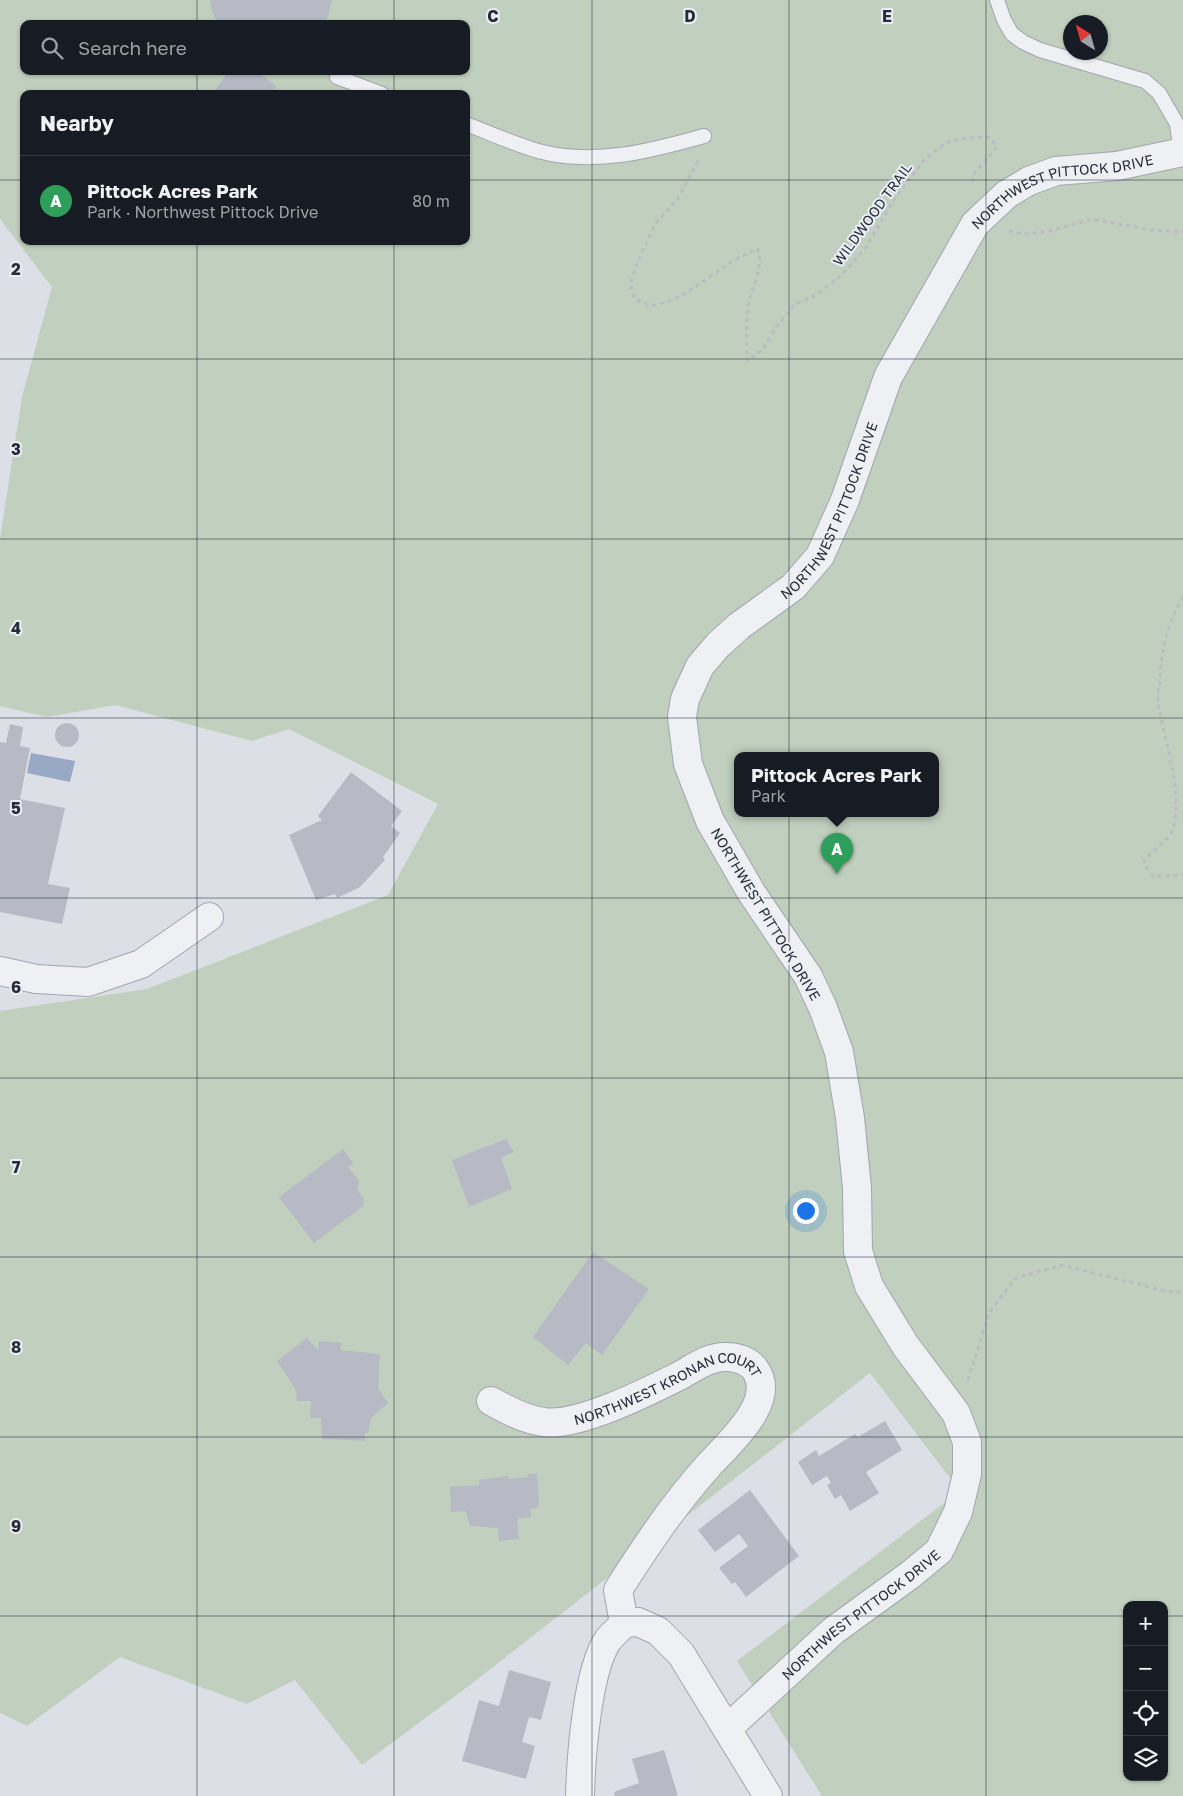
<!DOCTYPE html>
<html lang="en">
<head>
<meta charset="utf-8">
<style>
	:root { --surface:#171b24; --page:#242831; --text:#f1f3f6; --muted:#9ea1a6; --line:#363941; --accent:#c84449 }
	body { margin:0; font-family:"Golos Text",sans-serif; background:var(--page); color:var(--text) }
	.controls { position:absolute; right:15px; bottom:15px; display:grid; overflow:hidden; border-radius:10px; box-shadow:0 1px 4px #0004 }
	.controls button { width:45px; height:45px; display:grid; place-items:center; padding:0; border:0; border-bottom:1px solid var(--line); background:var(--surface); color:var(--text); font:25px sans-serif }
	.compass { position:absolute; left:1063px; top:15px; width:45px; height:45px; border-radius:50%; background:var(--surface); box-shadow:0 1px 4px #0004; rotate:323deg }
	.you { position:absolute; left:805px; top:1210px; width:18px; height:18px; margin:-12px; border:4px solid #fff; border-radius:50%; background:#1a73e8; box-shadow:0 0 0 8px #1a73e833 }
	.badge { display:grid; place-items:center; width:32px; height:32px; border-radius:50%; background:var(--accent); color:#fff; font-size:16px; font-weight:700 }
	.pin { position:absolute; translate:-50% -41px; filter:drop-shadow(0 1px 2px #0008) }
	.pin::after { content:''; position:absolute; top:26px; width:18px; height:15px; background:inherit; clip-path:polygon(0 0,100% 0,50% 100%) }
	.popup { position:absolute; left:734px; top:752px; width:205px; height:65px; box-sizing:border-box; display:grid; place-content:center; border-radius:10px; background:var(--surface); filter:drop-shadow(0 1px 4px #0005); font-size:16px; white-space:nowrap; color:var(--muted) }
	.popup b { font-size:19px; color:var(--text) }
	.popup::after { content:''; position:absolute; left:50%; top:100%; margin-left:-10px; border:10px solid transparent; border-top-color:var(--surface) }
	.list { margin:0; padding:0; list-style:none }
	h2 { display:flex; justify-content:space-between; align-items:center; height:65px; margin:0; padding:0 20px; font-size:21px }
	h2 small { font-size:16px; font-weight:400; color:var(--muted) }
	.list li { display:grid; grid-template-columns:32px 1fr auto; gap:15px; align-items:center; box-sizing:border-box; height:90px; padding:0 20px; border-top:1px solid var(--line) }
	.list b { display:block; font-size:19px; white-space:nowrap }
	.list p { margin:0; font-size:16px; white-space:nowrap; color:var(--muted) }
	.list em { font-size:16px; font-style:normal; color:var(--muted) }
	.icon { flex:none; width:28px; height:28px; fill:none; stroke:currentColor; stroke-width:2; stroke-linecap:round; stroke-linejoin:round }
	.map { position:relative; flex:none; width:1183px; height:1796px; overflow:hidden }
	.search { position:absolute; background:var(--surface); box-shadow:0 1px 4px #0004; left:20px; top:20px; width:450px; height:55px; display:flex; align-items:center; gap:12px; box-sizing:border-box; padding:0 18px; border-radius:10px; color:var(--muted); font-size:19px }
	.panel { position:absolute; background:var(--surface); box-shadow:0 1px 4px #0004; left:20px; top:90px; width:450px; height:155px; border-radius:10px }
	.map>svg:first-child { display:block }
	.green { fill:#c0cfbe; fill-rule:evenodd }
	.water { fill:#98a9c5 }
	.building { fill:#b7bac5 }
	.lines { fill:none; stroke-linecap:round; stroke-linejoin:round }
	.service-casing { stroke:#a2a6af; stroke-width:16 }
	.minor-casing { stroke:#a2a6af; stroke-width:30 }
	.path { stroke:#bbbdc4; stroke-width:3; stroke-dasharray:4 4; stroke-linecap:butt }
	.service { stroke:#eff0f4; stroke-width:14 }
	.minor { stroke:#eff0f4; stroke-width:28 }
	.grid { fill:none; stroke:#272c3b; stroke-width:1; stroke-opacity:0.55 }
	.labels { text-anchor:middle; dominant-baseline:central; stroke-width:4; stroke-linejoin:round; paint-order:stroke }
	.street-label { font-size:14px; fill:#272c3b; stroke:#ebeef4 }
	.grid-label { font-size:16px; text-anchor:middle; font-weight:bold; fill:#272c3b; stroke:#ebeef4; stroke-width:4; stroke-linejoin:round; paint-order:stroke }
</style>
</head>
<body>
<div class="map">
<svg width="1183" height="1796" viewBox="0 0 1183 1796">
	<rect width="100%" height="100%" fill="#dcdfe6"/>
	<path class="green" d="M0,0H1183V1796H822L737,1661L960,1491L870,1373L470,1685L362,1765L295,1680L247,1704L120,1657L27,1726L0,1713V1011L147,989L388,895L438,804L289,729L252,741L115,705L47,717L0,706V539L22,397L52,287L0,219ZM1070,22H1100V52H1070ZM24,24H466V71H24ZM24,94H466V241H24ZM738,755H936V813H738ZM1127,1605H1164V1777H1127Z"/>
	<path class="water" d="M31,753L75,761L70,782L27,773Z"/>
	<path class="building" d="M210,0H332L328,16L323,24H218L212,12Z
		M229,71H257L276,86L270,94H212Z
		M55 735a12 12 0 1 1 24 0a12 12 0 1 1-24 0Z
		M10,724L23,727L20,746L30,748L20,799L65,808L48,884L70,888L62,924L0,912V742L6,743Z
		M351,772L402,811L391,826L400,833L383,857L385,860L360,887L337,898L335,894L316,900L289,835L322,820L318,816Z
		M506,1139L514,1152L501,1158L512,1189L469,1207L452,1160Z
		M343,1149L353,1163L348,1167L359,1181L357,1190L364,1199L363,1206L314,1243L279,1197Z
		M593,1252L649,1289L602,1355L586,1343L568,1365L533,1337Z
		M307,1338L318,1350L319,1341L342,1343L340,1350L380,1354L378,1388L388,1403L371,1418L368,1433H365V1441L322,1439L321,1418H310L311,1401H297L295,1388L277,1361Z
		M885,1421L902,1450L866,1472L879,1493L850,1511L841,1495L835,1499L827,1485L831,1483L827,1476L812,1485L798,1462L816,1450L819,1456L855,1434L858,1437Z
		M537,1473L539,1507L530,1509L531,1517L517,1519L519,1539L499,1541L498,1528L470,1526L466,1511L451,1512L450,1487L479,1485V1480L508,1476L509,1479L528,1477V1474Z
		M750,1490L799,1556L746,1597L735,1582L732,1584L719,1568L748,1546L739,1534L715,1552L698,1530Z
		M509,1670L551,1682L541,1720L529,1717L522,1742L535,1746L526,1779L462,1761L479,1700L499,1706Z
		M664,1750L678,1796H615L614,1792L639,1783L632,1759Z"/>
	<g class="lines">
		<defs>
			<path id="service" d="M997,0L1004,20L1012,34L1023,42L1040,50L1145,81L1159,93L1177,124L1181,153
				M337,77L382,94
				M466,124C490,133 514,144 538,151C594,166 651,151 704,136"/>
			<g id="minor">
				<path d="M0,971L36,979L88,982L141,964L209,917"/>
				<path id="s1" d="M491,1401C507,1410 526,1420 544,1422C578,1427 647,1392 679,1376C694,1368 709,1356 727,1357C737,1357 748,1361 754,1368C779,1400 730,1442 709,1465C674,1504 646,1546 618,1590L624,1623"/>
				<path d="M624,1623L638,1622L658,1631L681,1654L768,1796"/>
				<path id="s2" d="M728,1728L833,1631L910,1575L939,1551L958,1512L967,1474V1442L956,1413L905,1345L869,1286L858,1251L857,1188L850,1118L839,1052L823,1008L808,976L751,892L710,821L688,764L682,717L685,699L700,666L718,645L739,626L793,587L820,556L845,500L888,377L975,224L1007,194L1029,181L1056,171L1117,166L1183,152"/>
				<path d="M580,1796C581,1758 587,1671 608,1640C613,1634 619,1629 624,1623"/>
			</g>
		</defs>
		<use href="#service" class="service-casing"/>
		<use href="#minor" class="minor-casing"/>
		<path class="path" d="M698,161L677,200L655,224L636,266L630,285L635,299C641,301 648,306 653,305C687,302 722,261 758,249C764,271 751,286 748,306C745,323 747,344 747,361L763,349L777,326L795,304L816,295L842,275L866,247L897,195L925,159L947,142L968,138L989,137L997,147L972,176L974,185
			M1009,231L1024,234L1051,231L1091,219L1152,230L1183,232
			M1183,597C1166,626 1162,647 1160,680C1159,687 1157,696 1158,703C1165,743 1183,790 1173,830C1167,842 1152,850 1144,861L1146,867L1153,876L1183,875
			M968,1380L989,1313L1016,1278L1062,1265L1165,1291L1183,1292"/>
		<use href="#service" class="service"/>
		<use href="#minor" class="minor"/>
	</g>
	<path class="grid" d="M197,0V24M394,0V24M592,0V1796M789,0V1796M986,0V1796M197,71V94M394,71V94M0,180H24M466,180H1183M197,241V1796M394,241V1796M0,359H1183M0,539H1183M0,718H1183M0,898H1183M0,1078H1183M0,1257H1183M0,1437H1183M0,1616H1127M1164,1616H1183"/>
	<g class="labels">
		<g class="street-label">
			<text stroke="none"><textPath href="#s2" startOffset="1869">NORTHWEST PITTOCK DRIVE</textPath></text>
			<text transform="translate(872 214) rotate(-54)">WILDWOOD TRAIL</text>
			<text stroke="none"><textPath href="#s2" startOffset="1449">NORTHWEST PITTOCK DRIVE</textPath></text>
			<text transform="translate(766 914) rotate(59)">NORTHWEST PITTOCK DRIVE</text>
			<text stroke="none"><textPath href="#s1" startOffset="190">NORTHWEST KRONAN COURT</textPath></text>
			<text stroke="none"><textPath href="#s2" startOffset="175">NORTHWEST PITTOCK DRIVE</textPath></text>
		</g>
	</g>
	<g class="grid-label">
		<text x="493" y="22">C</text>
		<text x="690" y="22">D</text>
		<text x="887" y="22">E</text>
		<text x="16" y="275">2</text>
		<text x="16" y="455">3</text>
		<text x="16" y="634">4</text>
		<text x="16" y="814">5</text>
		<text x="16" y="993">6</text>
		<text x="16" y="1173">7</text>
		<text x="16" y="1353">8</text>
		<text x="16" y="1532">9</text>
	</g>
</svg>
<div class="controls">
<button>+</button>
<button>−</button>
<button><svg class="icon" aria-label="locate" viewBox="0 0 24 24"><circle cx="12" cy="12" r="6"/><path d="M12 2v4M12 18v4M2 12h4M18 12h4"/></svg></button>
<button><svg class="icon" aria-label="layers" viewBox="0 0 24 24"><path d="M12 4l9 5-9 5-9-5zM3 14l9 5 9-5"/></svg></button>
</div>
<svg class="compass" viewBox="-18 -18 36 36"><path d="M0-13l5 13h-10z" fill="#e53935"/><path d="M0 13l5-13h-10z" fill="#9ea1a6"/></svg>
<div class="you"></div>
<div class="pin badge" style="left:837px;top:874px;background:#2e9e5b">A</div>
<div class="popup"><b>Pittock Acres Park</b>Park</div>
<div class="search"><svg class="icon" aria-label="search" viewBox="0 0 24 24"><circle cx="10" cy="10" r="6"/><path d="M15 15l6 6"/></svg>Search here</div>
<section class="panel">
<h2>Nearby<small></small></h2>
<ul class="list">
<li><span class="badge" style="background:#2e9e5b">A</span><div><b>Pittock Acres Park</b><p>Park · Northwest Pittock Drive</p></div><em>80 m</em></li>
</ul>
</section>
</div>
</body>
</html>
